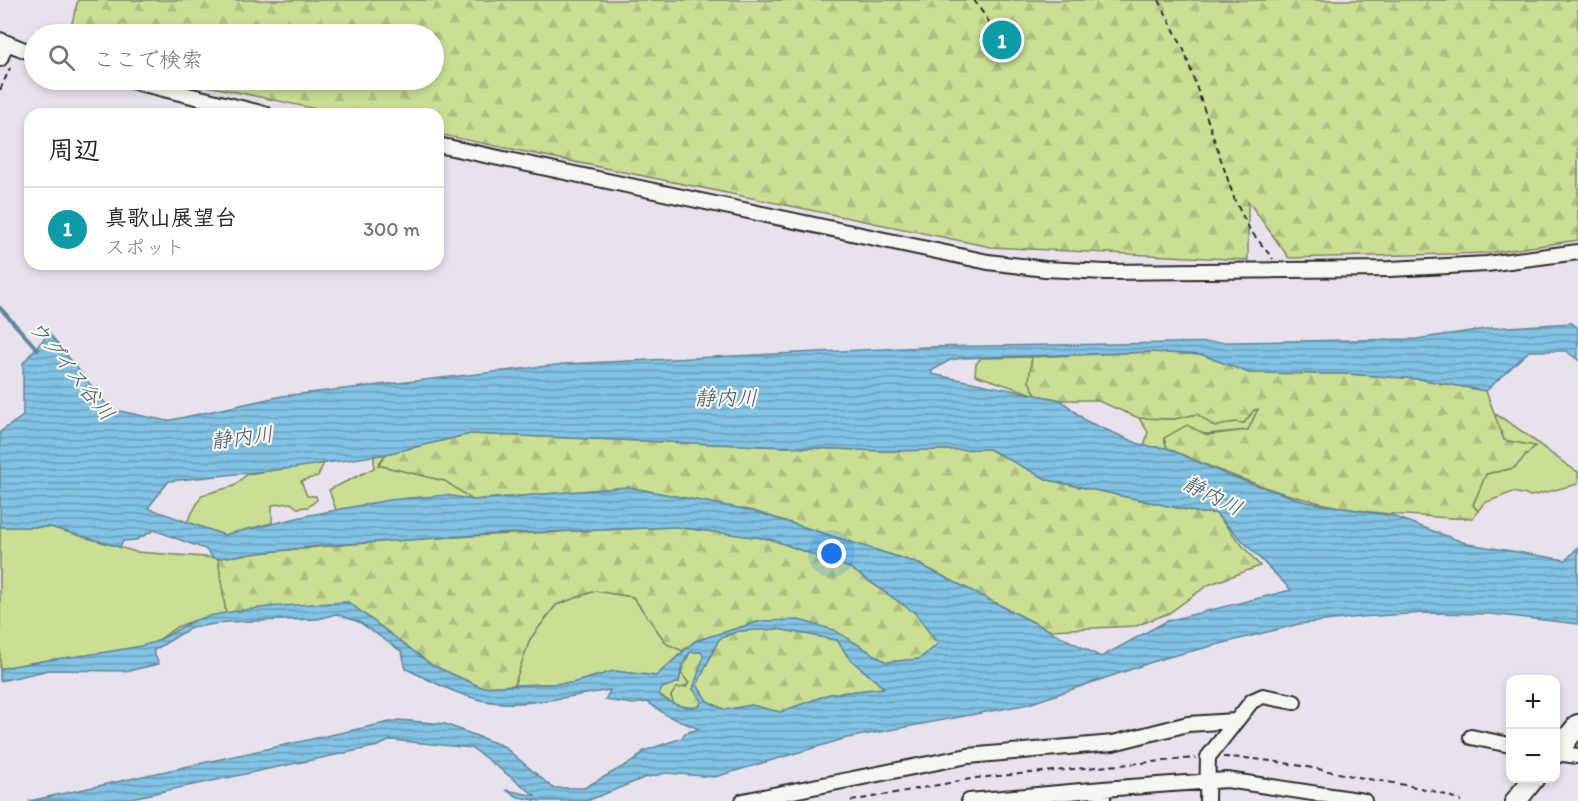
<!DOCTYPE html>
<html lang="ja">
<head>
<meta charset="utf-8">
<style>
	:root { --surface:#fff; --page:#f2f2f2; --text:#222; --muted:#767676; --line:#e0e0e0; --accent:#db2777 }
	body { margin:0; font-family:Itim,"Klee One",sans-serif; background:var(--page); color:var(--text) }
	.controls { position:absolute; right:18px; bottom:18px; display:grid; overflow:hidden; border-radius:12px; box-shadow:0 3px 9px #0003 }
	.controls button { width:54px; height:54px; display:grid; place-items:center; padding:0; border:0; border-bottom:2px solid var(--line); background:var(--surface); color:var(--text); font:30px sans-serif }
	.you { position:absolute; left:832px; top:554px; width:21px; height:21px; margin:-15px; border:4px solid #fff; border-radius:50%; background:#1a73e8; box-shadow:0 0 0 9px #1a73e833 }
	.badge { display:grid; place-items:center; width:39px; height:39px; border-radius:50%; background:var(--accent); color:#fff; font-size:20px; font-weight:700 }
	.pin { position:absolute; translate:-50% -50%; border:3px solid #fff; box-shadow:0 2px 6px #0006 }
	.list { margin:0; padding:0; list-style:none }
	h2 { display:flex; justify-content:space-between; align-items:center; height:78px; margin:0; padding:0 24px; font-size:26px }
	h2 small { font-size:20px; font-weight:400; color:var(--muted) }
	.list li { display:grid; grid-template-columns:39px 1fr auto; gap:18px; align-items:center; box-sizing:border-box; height:84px; padding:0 24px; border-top:2px solid var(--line) }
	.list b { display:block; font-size:22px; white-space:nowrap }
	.list p { margin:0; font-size:20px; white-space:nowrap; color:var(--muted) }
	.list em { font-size:20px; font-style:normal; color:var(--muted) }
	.icon { flex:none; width:33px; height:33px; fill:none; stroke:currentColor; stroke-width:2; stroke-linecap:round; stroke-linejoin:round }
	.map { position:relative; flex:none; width:1578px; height:801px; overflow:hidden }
	.search { position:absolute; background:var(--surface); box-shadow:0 3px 9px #0003; left:24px; top:24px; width:420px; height:66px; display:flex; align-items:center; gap:15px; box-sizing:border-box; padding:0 21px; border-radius:33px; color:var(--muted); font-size:22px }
	.panel { position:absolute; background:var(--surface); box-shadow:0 3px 9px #0003; left:24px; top:108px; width:420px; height:162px; border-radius:18px }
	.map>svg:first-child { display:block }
	.green { fill:#cadf94; stroke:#7a8560; stroke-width:1.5 }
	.forest { fill:url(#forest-firs); stroke:#7a8560; stroke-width:1.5 }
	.water { fill:url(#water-rules); stroke:#60869a; stroke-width:1.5; fill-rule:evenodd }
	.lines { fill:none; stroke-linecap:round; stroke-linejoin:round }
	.stream { stroke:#60869a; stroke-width:4 }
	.minor-casing { stroke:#2b2b2b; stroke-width:18 }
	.highway-casing { stroke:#2b2b2b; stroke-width:24 }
	.path { stroke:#2b2b2b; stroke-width:2; stroke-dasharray:6 4.5; stroke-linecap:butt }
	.minor { stroke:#f6f6f2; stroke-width:14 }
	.highway { stroke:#f6f6f2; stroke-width:20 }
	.labels { text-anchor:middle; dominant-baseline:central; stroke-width:4.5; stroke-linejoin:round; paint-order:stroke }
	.water-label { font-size:21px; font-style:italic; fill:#455962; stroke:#f6f6f2 }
</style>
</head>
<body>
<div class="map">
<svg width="1578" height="801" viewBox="0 0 1578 801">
	<defs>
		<pattern id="forest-firs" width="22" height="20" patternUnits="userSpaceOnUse" patternTransform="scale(1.5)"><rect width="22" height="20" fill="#cadf94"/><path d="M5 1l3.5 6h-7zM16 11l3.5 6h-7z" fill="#aec080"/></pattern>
		<pattern id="water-rules" width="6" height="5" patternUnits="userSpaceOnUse" patternTransform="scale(1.5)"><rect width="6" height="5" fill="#83c3e4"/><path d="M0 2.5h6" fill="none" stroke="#6b9fb9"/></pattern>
	</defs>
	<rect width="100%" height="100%" fill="#e8e2ed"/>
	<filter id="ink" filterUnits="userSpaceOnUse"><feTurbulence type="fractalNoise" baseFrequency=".0167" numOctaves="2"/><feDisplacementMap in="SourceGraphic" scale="12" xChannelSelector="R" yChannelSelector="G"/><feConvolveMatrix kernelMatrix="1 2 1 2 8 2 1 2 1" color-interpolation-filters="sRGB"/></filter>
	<g filter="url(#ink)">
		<path class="green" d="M1032,357L1029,381L1036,395L975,375L976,364L981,358Z
			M1258,409L1248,430L1164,438L1167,448L1144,446L1148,432L1139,418L1174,419L1197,414L1215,427L1234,422L1244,423L1254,410Z
			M1493,413C1524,429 1548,454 1578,472V484L1531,496L1513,492L1484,503L1478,511L1473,505L1486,474L1514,468L1534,447L1504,440Z
			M386,454L378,465L445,481L473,500C427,491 381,502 336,510L329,490L374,468V456Z
			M324,463L318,476L301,481L307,496H316L317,500L308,507L297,508L291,503L272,505V523L224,535L187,522L202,495L234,486L247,474Z
			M0,527H50L136,552L218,558L226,613C209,616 193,620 177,627C168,632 160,641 150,644C101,658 49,656 0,669Z
			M595,591L633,597L667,644L683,651L656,676L614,671L572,683L514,685L530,639L556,605Z
			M681,673L689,683L671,696L674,704L659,695L662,688L679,682Z"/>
		<path class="forest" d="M78,0H1578V240L1489,253L1289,258L1248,201V260L991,247L438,134V114H340L180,80H434V34H69Z
			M1151,352L1203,355L1249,373L1348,374L1419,379L1486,391L1504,440L1535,446L1514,468L1486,474L1473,505L1478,511L1473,518C1455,519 1439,517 1422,516C1326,513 1255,487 1167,448L1164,438L1187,425L1207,435L1248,430L1258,409L1254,410L1244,423L1234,422L1215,427L1197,414L1174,419L1139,418L1096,400H1061L1036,395L1029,381L1032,357Z
			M470,434L884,451L989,449L1048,480L1201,513H1215L1260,566L1208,585L1169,613L1136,626L1049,630L917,563L753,511L628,487L473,500L445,481L378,465L386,454Z
			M675,527L770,539L850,568L915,613L938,644L919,659L886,662L834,630L761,621L695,641L683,651L667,644L633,597L595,591L556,605L530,639L514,685L481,687L432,665L348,602L226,613L218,558C370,539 522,533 675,527Z
			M778,629L837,640L849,658L884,688L830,694L780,712L751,705L725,710L707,701L697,685L719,639L738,631Z
			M690,652H702L704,658L693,689L701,699L700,706L692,708L674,704L671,696L676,688L686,687L689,683L681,673Z"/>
		<path class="water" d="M1572,323L1578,328V360L1566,351H1529L1486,391L1419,379L1348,374L1249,373L1203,355L1151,352L963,358L950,360L933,370L931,374L1061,400L1086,421L1144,446L1167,448L1227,475L1306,502L1393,516L1468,544L1566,560L1578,547V624L1491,614L1424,613L1360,617L1299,624L1161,659L1029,704L847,738L715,777L666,773L644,778L587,801H540L518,797L506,790L536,796L472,748L391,740L378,746L117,801H29L399,720L445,724L503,746L553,788H584L635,760L644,751L682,738L685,733L699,729L668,716L647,702L633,704L605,700L610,690C575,695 526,707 491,702C462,698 432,681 406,669L402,652L359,622L336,614L318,619L227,622L190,628L153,651L159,664L128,671L49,670L0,681V669C49,657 99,656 149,644C167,639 183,623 202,618C248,606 300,605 348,602L432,665L481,687L572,683L614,671L656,676L695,641L761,621L799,620L834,630L886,662L919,659L938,644L915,613L850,568L770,539L675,527L494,534L318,546L218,558H214L205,549L154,530L136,540L123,541L120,547L50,527H0V432L23,416V363L49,333L110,409L167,421L282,396L565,364L926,347L1416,339L1492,328ZM470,434L884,451L989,449L1048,480L1201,513H1215L1291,590L1167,621L1101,657L917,563L753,511L628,487L473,500L447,495L389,500L310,515L224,535L148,508L169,481L294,468L386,454ZM778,629L837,640L849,658L884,688L830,694L780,712L751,705L725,710L707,701L697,685L719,639L738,631ZM690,652H702L703,658L693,689L701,699L700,706C686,710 670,704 659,695L662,688L679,682L682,665Z"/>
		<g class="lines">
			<path class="stream" d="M0,308L38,350"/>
			<defs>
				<path id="minor" d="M0,40L34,54
					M0,59L6,44
					M127,80L265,114
					M438,145L988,262L1045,269L1105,272L1390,269L1487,264L1578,252
					M1471,737L1510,745
					M1556,753L1578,756
					M1103,789L1227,780L1364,801
					M743,801L968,756L1113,743L1188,724L1235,721
					M969,801L1103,789V801
					M1207,801L1208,757L1252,701L1263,696L1294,702"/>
				<path id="highway" d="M1556,753L1578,725
					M1516,801L1534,778"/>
			</defs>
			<use href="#minor" class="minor-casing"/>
			<use href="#highway" class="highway-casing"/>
			<path class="path" d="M974,0L996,32
				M1159,0L1184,50L1235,201L1250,230L1273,259
				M0,90L10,68
				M1223,757C1270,758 1317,769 1363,778C1396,784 1431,787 1461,801
				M851,801L976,778L1196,758"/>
			<use href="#minor" class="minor"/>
			<use href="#highway" class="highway"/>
		</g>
	</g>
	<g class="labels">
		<g class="water-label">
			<text transform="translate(72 370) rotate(51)">ウグイス谷川</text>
			<text x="726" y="397">静内川</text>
			<text transform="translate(242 437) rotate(-7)">静内川</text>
			<text transform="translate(1213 495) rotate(27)">静内川</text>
		</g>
	</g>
</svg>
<div class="controls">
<button>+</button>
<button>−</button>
</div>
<div class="you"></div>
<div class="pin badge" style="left:1002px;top:40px;background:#0f9aa8">1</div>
<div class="search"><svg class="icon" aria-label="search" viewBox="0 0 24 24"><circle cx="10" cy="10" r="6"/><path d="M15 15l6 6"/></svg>ここで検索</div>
<section class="panel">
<h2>周辺<small></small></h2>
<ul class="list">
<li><span class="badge" style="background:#0f9aa8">1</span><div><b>真歌山展望台</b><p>スポット</p></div><em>300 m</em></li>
</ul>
</section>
</div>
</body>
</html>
